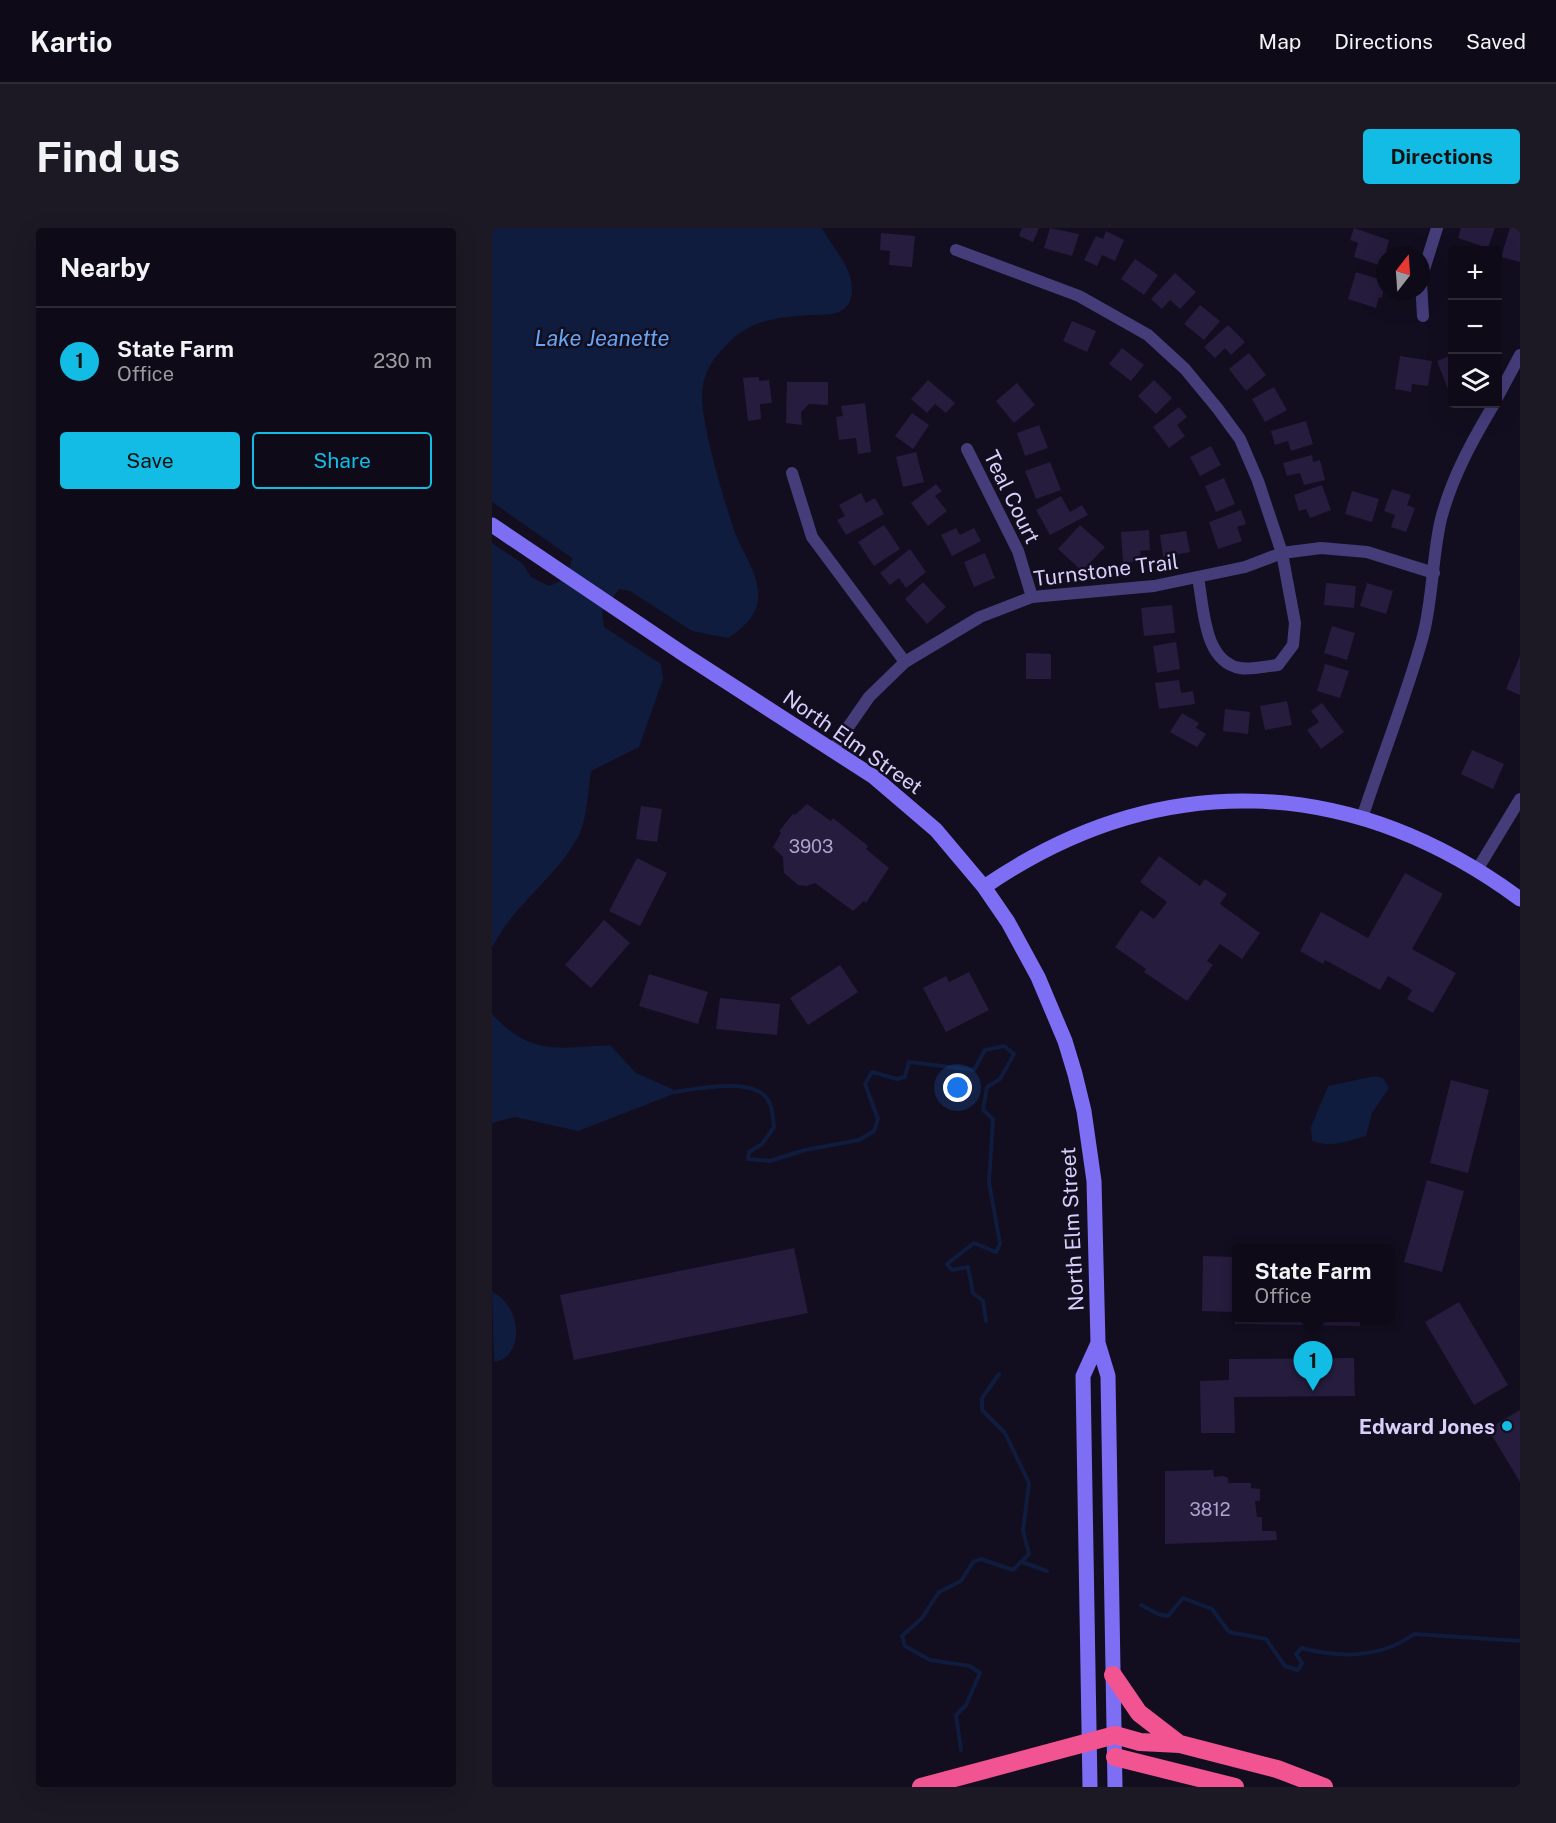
<!DOCTYPE html>
<html lang="en">
<head>
<meta charset="utf-8">
<style>
	:root { --surface:#0e0a17; --page:#1c1824; --text:#f1f3f6; --muted:#9b9aa1; --line:#2e2b36; --accent:#13bce4 }
	body { margin:0; font-family:"Public Sans",sans-serif; background:var(--page); color:var(--text) }
	.controls { position:absolute; right:18px; top:18px; display:grid; overflow:hidden; border-radius:6px; box-shadow:0 6px 24px #0002 }
	.controls button { width:54px; height:54px; display:grid; place-items:center; padding:0; border:0; border-bottom:2px solid var(--line); background:var(--surface); color:var(--text); font:30px sans-serif }
	.compass { position:absolute; left:884px; top:18px; width:54px; height:54px; border-radius:50%; background:var(--surface); box-shadow:0 6px 24px #0002; rotate:17deg }
	.you { position:absolute; left:466px; top:860px; width:21px; height:21px; margin:-15px; border:4px solid #fff; border-radius:50%; background:#1a73e8; box-shadow:0 0 0 9px #1a73e833 }
	.badge { display:grid; place-items:center; width:39px; height:39px; border-radius:50%; background:var(--accent); color:#111; font-size:20px; font-weight:700 }
	.pin { position:absolute; translate:-50% -50px; filter:drop-shadow(0 2px 3px #0008) }
	.pin::after { content:''; position:absolute; top:32px; width:21px; height:18px; background:inherit; clip-path:polygon(0 0,100% 0,50% 100%) }
	.popup { position:absolute; left:740px; top:1016px; width:162px; height:78px; box-sizing:border-box; display:grid; place-content:center; border-radius:6px; background:var(--surface); filter:drop-shadow(0 2px 4px #0005); font-size:20px; white-space:nowrap; color:var(--muted) }
	.popup b { font-size:22px; color:var(--text) }
	.popup::after { content:''; position:absolute; left:50%; top:100%; margin-left:-12px; border:12px solid transparent; border-top-color:var(--surface) }
	.list { margin:0; padding:0; list-style:none }
	h2 { display:flex; justify-content:space-between; align-items:center; height:78px; margin:0; padding:0 24px; font-size:26px }
	h2 small { font-size:20px; font-weight:400; color:var(--muted) }
	.list li { display:grid; grid-template-columns:39px 1fr auto; gap:18px; align-items:center; box-sizing:border-box; height:108px; padding:0 24px; border-top:2px solid var(--line) }
	.list b { display:block; font-size:22px; white-space:nowrap }
	.list p { margin:0; font-size:20px; white-space:nowrap; color:var(--muted) }
	.list em { font-size:20px; font-style:normal; color:var(--muted) }
	.actions { display:flex; gap:12px; padding:18px 24px }
	.actions a { flex:1; padding:14px 0; border:2px solid var(--accent); border-radius:6px; text-align:center; font-size:21px; color:var(--accent) }
	.actions .main { background:var(--accent); color:#111 }
	.icon { flex:none; width:33px; height:33px; fill:none; stroke:currentColor; stroke-width:2; stroke-linecap:round; stroke-linejoin:round }
	.map { position:relative; flex:none; width:1028px; height:1559px; overflow:hidden; border-radius:6px }
	header { display:flex; align-items:center; gap:36px; box-sizing:border-box; height:84px; padding:0 30px; background:var(--surface); border-bottom:2px solid var(--line) }
	header strong { font-size:28px }
	nav { display:flex; gap:33px; margin-inline-start:auto; font-size:21px }
	.intro { display:flex; align-items:center; justify-content:space-between; box-sizing:border-box; height:144px; padding:0 36px }
	h1 { margin:0; font-size:42px }
	.button { padding:15px 27px; border-radius:6px; background:var(--accent); color:#111; font-size:21px; font-weight:700 }
	main { display:flex; gap:36px; padding:0 36px }
	aside { flex:1; background:var(--surface); border-radius:6px; box-shadow:0 6px 24px #0002 }
	.map>svg:first-child { display:block }
	.water { fill:#0f1c3d }
	.lines { fill:none; stroke-linecap:round; stroke-linejoin:round }
	.stream { stroke:#0f1c3d; stroke-width:4 }
	.building { fill:#261c3e }
	.street { stroke:#453d7a; stroke-width:12 }
	.secondary { stroke:#7e6ef3; stroke-width:15 }
	.highway { stroke:#f15491; stroke-width:18 }
	.poi-dot { fill:#13bce4; stroke:#120e1f; stroke-width:2 }
	.labels { text-anchor:middle; dominant-baseline:central; stroke-width:5; stroke-linejoin:round; paint-order:stroke }
	.number-label { font-size:18px; fill:#aca2cc }
	.street-label { font-size:21px; fill:#d8cffb; stroke:#120e1f }
	.poi-label { font-size:21px; font-weight:bold; fill:#d8cffb; stroke:#120e1f; text-anchor:end }
	.water-label { font-size:22px; font-style:italic; fill:#66a5f3; stroke:#120e1f }
</style>
</head>
<body>
<header>
<strong>Kartio</strong>
<nav><a>Map</a><a>Directions</a><a>Saved</a></nav>
</header>
<div class="intro"><h1>Find us</h1><a class="button">Directions</a></div>
<main>
<aside>
<h2>Nearby<small></small></h2>
<ul class="list">
<li><span class="badge">1</span><div><b>State Farm</b><p>Office</p></div><em>230 m</em></li>
</ul>
<div class="actions"><a class="main">Save</a><a>Share</a></div>
</aside>
<div class="map">
<svg width="1028" height="1559" viewBox="0 0 1028 1559">
	<rect width="100%" height="100%" fill="#120e1f"/>
	<path class="water" d="M0,0H330C340,20 360,38 360,61C361,71 355,82 344,85C336,87 325,87 317,87C278,90 254,93 228,124C217,136 211,149 210,165C209,196 231,268 241,299C248,322 269,347 266,372C264,389 249,402 236,410L200,403L138,363L127,361L110,384L112,399L169,436L171,451L147,519L99,543C96,561 95,592 87,607C65,650 21,676 0,720V315L31,336L39,349L57,358C73,353 77,345 80,330L0,274Z
		M0,786C39,828 66,820 118,817L144,845L187,864L86,903L23,889L0,895Z
		M883,848L891,850L897,860L880,885L874,908C856,913 840,920 820,913L819,899L836,858Z
		M0,1064C27,1074 36,1128 2,1134Z"/>
	<g class="lines">
		<path class="stream" d="M182,864C204,861 268,847 278,876C281,883 281,892 282,899L270,916L257,924L256,931L278,933L313,922L367,912L382,903L386,891L373,856L380,844L405,851L413,849L417,834L482,842L493,822L512,818L522,826L508,851L495,859L491,882L501,891L497,954L508,1016L504,1024L482,1015L455,1036L460,1042L476,1039L481,1065L491,1073L494,1093
			M530,1334L555,1343
			M649,1377L666,1386L676,1388L691,1370L720,1381L737,1404L774,1411L793,1438L806,1442L810,1435L804,1426L810,1420C848,1430 889,1430 922,1406L1028,1413
			M469,1522L464,1487L474,1477L488,1445L478,1438L438,1432L413,1418L410,1408L430,1390L447,1364L469,1353L481,1334L489,1331L521,1342L537,1326L531,1303L537,1255L513,1205L490,1182V1170L507,1146"/>
	</g>
	<path class="building" d="M530,0H547L541,14L527,8Z
		M558,0L587,6L580,28L552,20Z
		M862,0L897,12L894,23L905,27H893V39L862,29L866,15L858,12Z
		M969,0H1003L996,20L966,10Z
		M1018,0H1028V34L1009,29Z
		M614,3L632,12L623,33L610,27L605,38L592,32L604,8L611,11Z
		M389,5L423,8L420,39L397,37L398,23L388,22Z
		M643,31L666,47L652,67L629,51Z
		M864,44L893,53L890,70L887,69L884,80L856,71Z
		M683,45L704,64L688,81L678,72L670,81L659,71Z
		M708,77L728,93L712,112L692,96Z
		M580,93L604,103L595,124L571,113Z
		M736,97L753,114L739,127L733,120L723,130L712,119Z
		M630,120L652,137L639,153L617,136Z
		M757,125L774,147L754,163L737,141Z
		M960,127V160L956,161L945,133Z
		M908,128L940,133L936,158L920,156L919,164L903,161Z
		M267,149V153L277,152L280,175L268,176L269,191L256,193L251,150Z
		M436,152L463,175L454,185L443,176L435,185L419,171Z
		M662,152L680,170L664,186L646,168Z
		M295,154H336V177L317,176L309,184L310,197L294,195Z
		M525,155L543,177L522,195L504,173Z
		M782,159L795,182L773,194L760,171Z
		M373,175L379,224L366,226L364,210L347,212L344,189L351,188L349,178Z
		M687,179L695,189L685,197L693,208L677,220L661,199Z
		M420,185L437,197L421,221L403,208Z
		M814,193L821,216L799,223L796,213L783,217L779,203Z
		M547,197L556,220L533,228L525,205Z
		M719,218L729,237L708,248L698,229Z
		M424,224L432,254L411,259L404,229Z
		M820,227L821,234L828,232L833,252L812,257L808,245L795,248L791,235Z
		M558,234L569,262L544,271L533,243Z
		M732,250L743,276L724,284L713,258Z
		M444,256L450,263L443,268L455,283L436,298L419,275Z
		M830,257L839,282L818,290L814,281L807,283L802,267Z
		M900,261L919,267L915,277L923,280L914,304L899,299L903,287L892,283Z
		M860,263L887,271L880,294L853,286Z
		M369,265L374,275L383,270L392,286L354,307L345,292L353,288L347,277Z
		M569,268L578,284L590,277L596,287L558,307L544,282Z
		M749,282L754,296L745,299L750,313L726,321L717,294Z
		M392,297L408,321L382,338L366,314Z
		M588,297L613,319L590,343L566,321Z
		M464,300L468,307L482,300L489,313L460,328L449,307Z
		M657,302L658,322L648,323L649,333L631,335L629,304Z
		M694,303L698,324L671,329L668,307Z
		M418,321L434,344L414,360L407,350L398,357L388,345Z
		M493,325L503,350L482,359L472,334Z
		M431,354L454,379L435,396L413,371Z
		M834,355L864,358L862,380L832,377Z
		M875,355L901,363L894,386L868,378Z
		M680,377L683,405L652,408L649,380Z
		M840,398L863,405L855,432L832,425Z
		M684,414L688,441L665,445L661,418Z
		M534,425L559,426V451H534Z
		M1028,428V467L1014,461Z
		M833,436L857,443L848,470L825,463Z
		M687,452L689,465L701,463L703,476L667,481L663,455Z
		M795,473L800,497L773,502L768,478Z
		M830,475L852,504L829,521L815,502L827,494L819,483Z
		M733,481L758,484L756,506L731,503Z
		M690,485L707,495L704,500L714,506L705,519L678,504Z
		M980,522L1012,536L1001,561L969,546Z
		M315,576L339,593L341,590L376,618L374,621L397,640L374,675L372,673L361,683L323,655L315,658L306,657L292,645L291,629L281,619L289,605L287,603L301,586L303,587Z
		M149,578L170,581L165,614L144,611Z
		M667,628L708,658L713,651L735,666L728,676L768,705L750,731L728,716L715,733L721,737L695,773L652,744L654,741L623,719L649,682L662,691L675,674L648,654Z
		M145,630L175,645L148,698L117,683Z
		M913,645L951,666L920,721L964,745L941,785L915,771L920,762L896,748L888,762L833,732L831,736L808,723L829,684L876,710Z
		M112,692L138,715L99,760L73,737Z
		M348,737L366,764L316,797L298,770Z
		M477,744L497,782L454,804L431,760L454,748L457,754Z
		M157,746L216,764L206,796L147,778Z
		M228,770L288,776L285,807L224,801Z
		M959,852L997,862L976,945L938,935Z
		M935,952L972,963L950,1044L912,1034Z
		M302,1020L316,1085L82,1132L68,1067Z
		M711,1028L744,1029V1084L710,1083Z
		M967,1074L1016,1157L982,1177L933,1094Z
		M743,1090H868V1098L743,1096Z
		M862,1130L863,1168L742,1169L743,1205H709L708,1153L737,1152V1131Z
		M1028,1182V1254L996,1201Z
		M721,1242L722,1249L732,1248L736,1250V1255H759V1260L768,1261V1273H763L765,1289H770V1303H784L785,1312L673,1316V1243Z"/>
	<g class="lines">
		<path class="street" d="M464,22L587,68L656,107L693,141L726,181L748,211L766,253L790,325L803,395L801,417L786,437C774,438 759,442 748,440C711,433 712,379 706,350
			M929,51L945,0
			M929,55L931,88
			M1005,170L1028,127
			M475,221L526,323L540,369
			M300,245L320,309L413,434
			M341,521L377,469L413,434L488,389L540,369L662,358L753,339L790,325L829,320L875,324L942,345
			M870,590C890,529 914,469 931,408C941,370 940,329 949,291C960,249 980,213 1002,176
			M985,642L1028,571"/>
		<path class="secondary" d="M0,297L193,427L382,549L444,602L492,659L516,694L546,749L573,813L583,846L592,883L602,953L606,1115L616,1148L623,1559
			M492,659C667,539 858,546 1028,671
			M598,1559L591,1148L606,1115"/>
		<path class="highway" d="M621,1447L647,1485L686,1515
			M623,1529L743,1559
			M429,1559L623,1507L648,1514L688,1516L785,1541L832,1559"/>
	</g>
	<circle class="poi-dot" cx="1015" cy="1198" r="6"/>
	<g class="labels">
		<g class="number-label">
			<text x="319" y="618">3903</text>
			<text x="718" y="1281">3812</text>
		</g>
		<g class="street-label">
			<text transform="translate(520 269) rotate(64)">Teal Court</text>
			<text transform="translate(614 342) rotate(-7)">Turnstone Trail</text>
			<text transform="translate(361 514) rotate(35)">North Elm Street</text>
			<text transform="translate(580 1001) rotate(-93)">North Elm Street</text>
		</g>
		<g class="poi-label">
			<text x="1003" y="1198">Edward Jones</text>
		</g>
		<g class="water-label">
			<text x="110" y="110">Lake Jeanette</text>
		</g>
	</g>
</svg>
<div class="controls">
<button>+</button>
<button>−</button>
<button><svg class="icon" aria-label="layers" viewBox="0 0 24 24"><path d="M12 4l9 5-9 5-9-5zM3 14l9 5 9-5"/></svg></button>
</div>
<svg class="compass" viewBox="-18 -18 36 36"><path d="M0-13l5 13h-10z" fill="#e53935"/><path d="M0 13l5-13h-10z" fill="#9b9aa1"/></svg>
<div class="you"></div>
<div class="pin badge" style="left:821px;top:1163px">1</div>
<div class="popup"><b>State Farm</b>Office</div>
</div>
</main>
</body>
</html>
